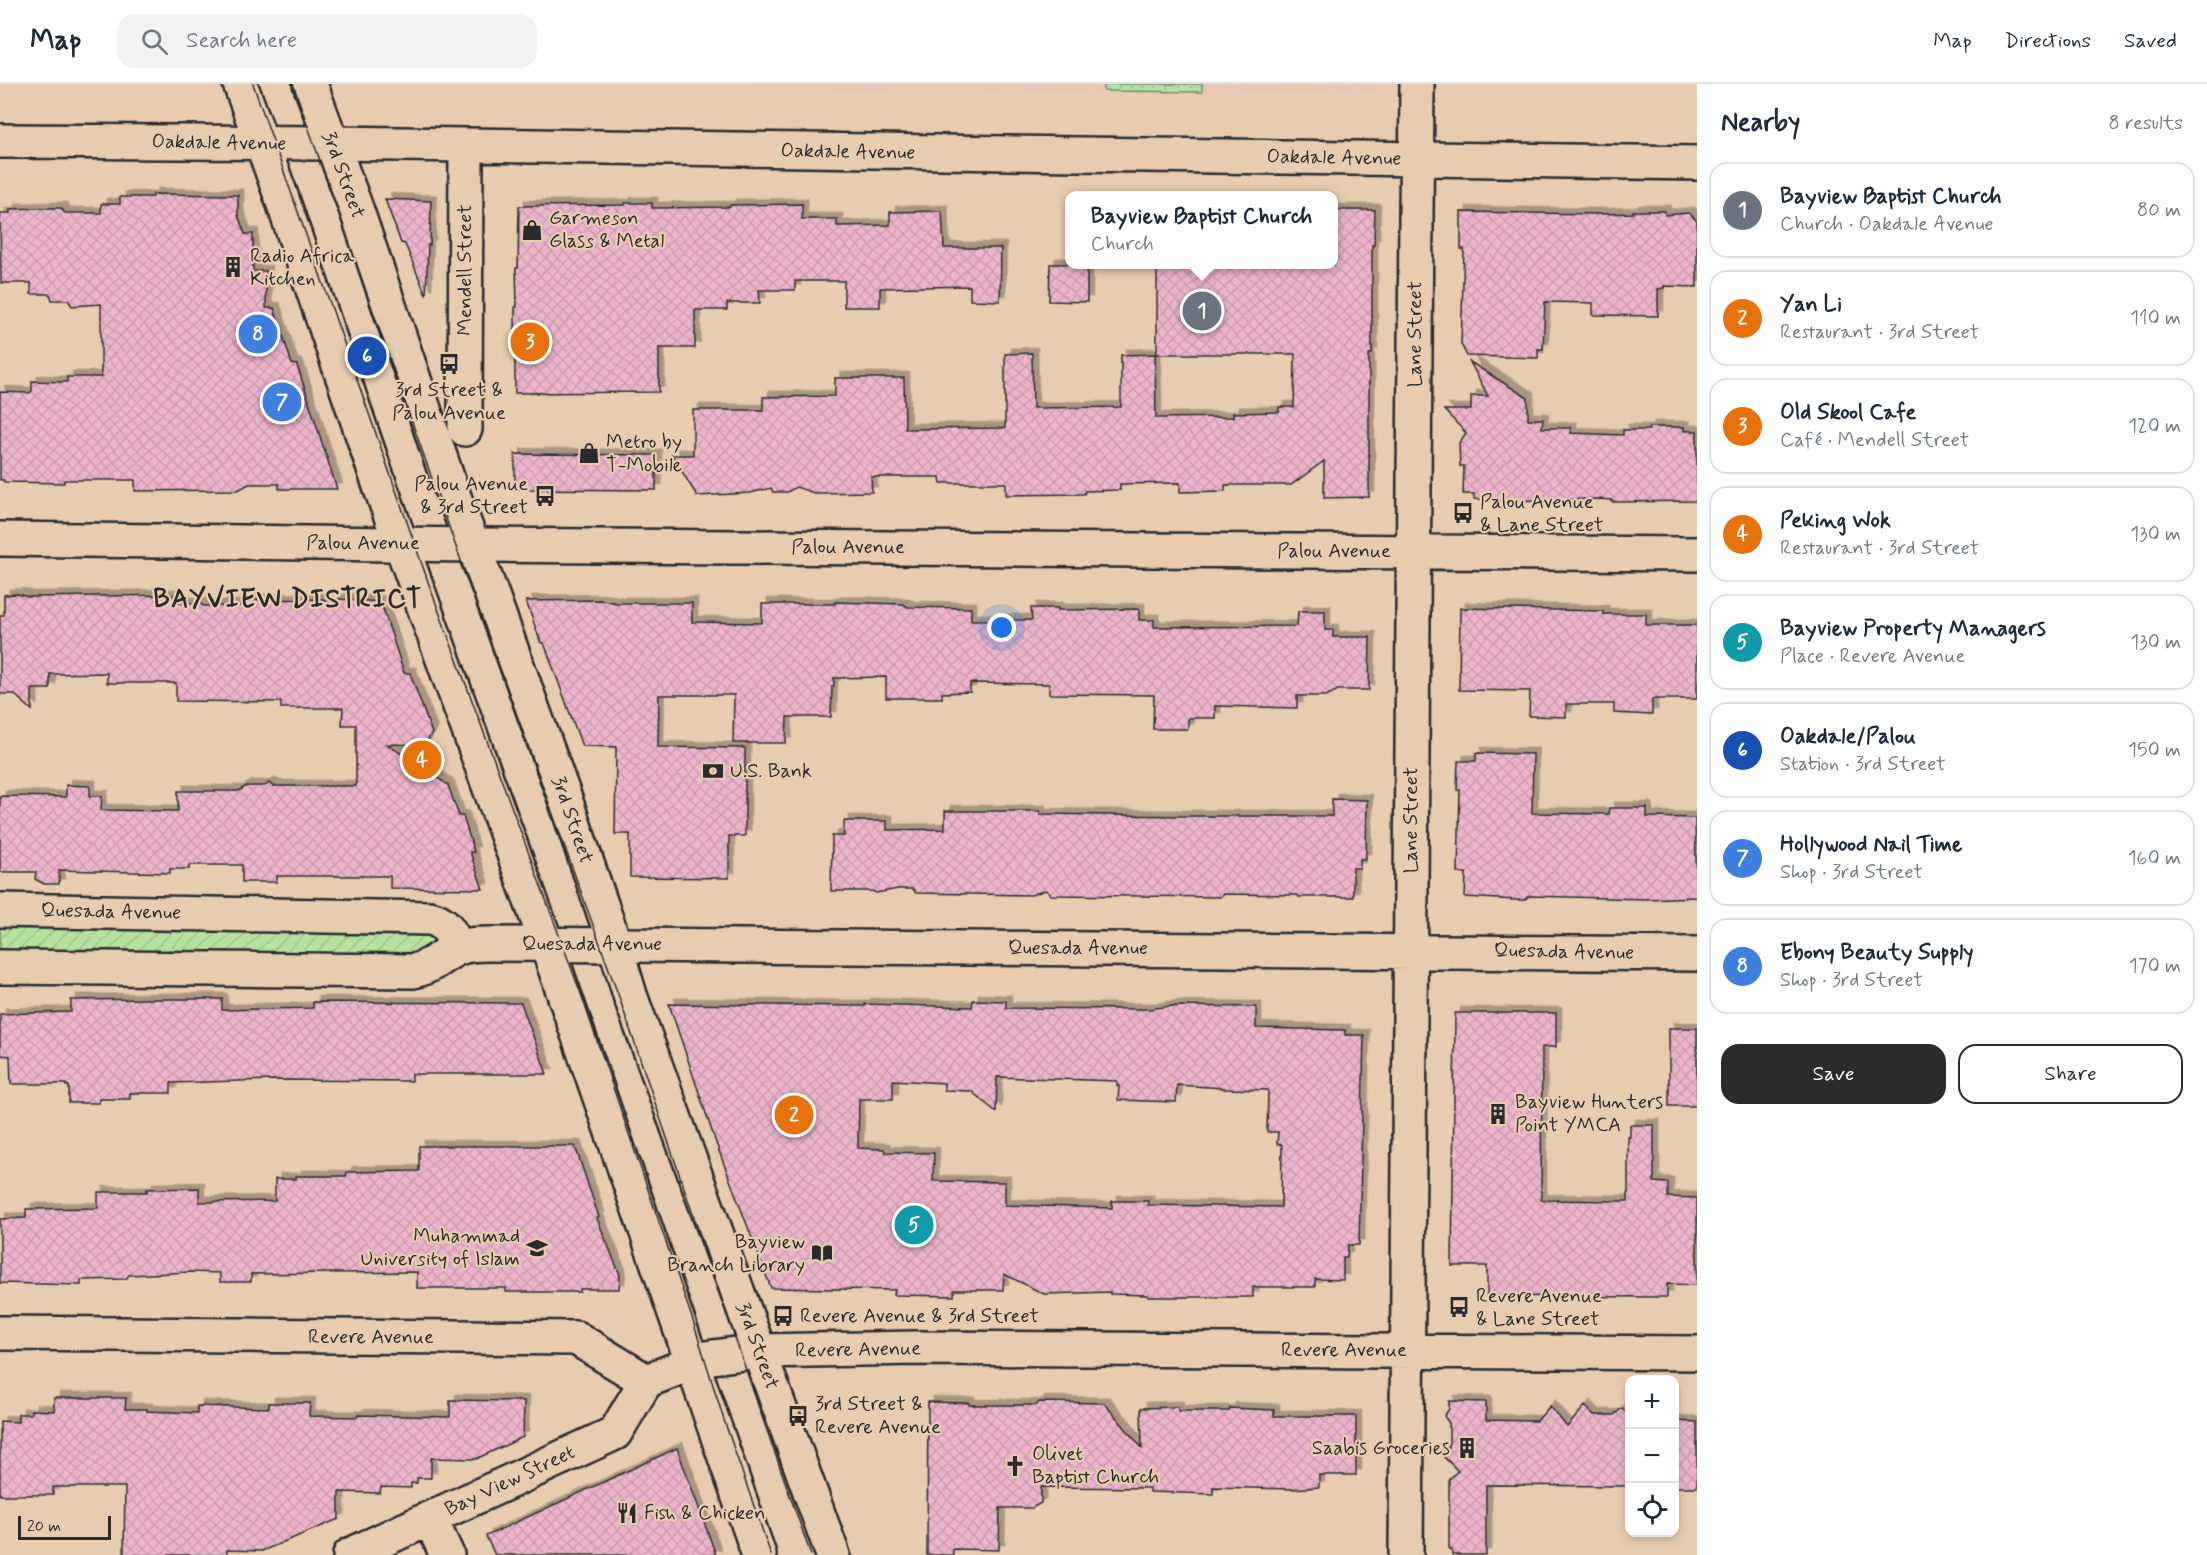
<!DOCTYPE html>
<html lang="en">
<head>
<meta charset="utf-8">
<style>
	:root { --surface:#fff; --page:#f2f2f3; --text:#1f2937; --muted:#747a83; --line:#e0e1e3; --accent:#2b2b2b }
	body { margin:0; font-family:Mynerve,sans-serif; background:var(--page); color:var(--text) }
	.controls { position:absolute; right:18px; bottom:18px; display:grid; overflow:hidden; border-radius:12px; box-shadow:0 3px 9px #0003 }
	.controls button { width:54px; height:54px; display:grid; place-items:center; padding:0; border:0; border-bottom:2px solid var(--line); background:var(--surface); color:var(--text); font:30px sans-serif }
	.scale { position:absolute; left:18px; bottom:15px; width:93px; box-sizing:border-box; padding-left:6px; border:3px solid #2b2b2b; border-top:0; font-size:16px; line-height:21px; white-space:nowrap; color:#2b2b2b; -webkit-text-stroke:4px #e8ccaf; paint-order:stroke }
	.you { position:absolute; left:1002px; top:544px; width:21px; height:21px; margin:-15px; border:4px solid #fff; border-radius:50%; background:#1a73e8; box-shadow:0 0 0 9px #1a73e833 }
	.badge { display:grid; place-items:center; width:39px; height:39px; border-radius:50%; background:var(--accent); color:#fff; font-size:20px; font-weight:700 }
	.pin { position:absolute; translate:-50% -50%; border:3px solid #fff; box-shadow:0 2px 6px #0006 }
	.popup { position:absolute; left:1065px; top:107px; width:273px; height:78px; box-sizing:border-box; display:grid; place-content:center; border-radius:12px; background:var(--surface); filter:drop-shadow(0 2px 4px #0005); font-size:20px; white-space:nowrap; color:var(--muted) }
	.popup b { font-size:22px; color:var(--text) }
	.popup::after { content:''; position:absolute; left:50%; top:100%; margin-left:-12px; border:12px solid transparent; border-top-color:var(--surface) }
	.list { margin:0; padding:0; list-style:none }
	h2 { display:flex; justify-content:space-between; align-items:center; height:78px; margin:0; padding:0 24px; font-size:26px }
	h2 small { font-size:20px; font-weight:400; color:var(--muted) }
	.list li { display:grid; grid-template-columns:39px 1fr auto; gap:18px; align-items:center; box-sizing:border-box; height:96px; margin:0 12px 12px; padding:0 12px; border:2px solid var(--line); border-radius:18px }
	.list b { display:block; font-size:22px; white-space:nowrap }
	.list p { margin:0; font-size:20px; white-space:nowrap; color:var(--muted) }
	.list em { font-size:20px; font-style:normal; color:var(--muted) }
	.actions { display:flex; gap:12px; padding:18px 24px }
	.actions a { flex:1; padding:14px 0; border:2px solid var(--accent); border-radius:18px; text-align:center; font-size:21px; color:var(--accent) }
	.actions .main { background:var(--accent); color:#fff }
	.icon { flex:none; width:33px; height:33px; fill:none; stroke:currentColor; stroke-width:2; stroke-linecap:round; stroke-linejoin:round }
	.map { position:relative; flex:none; width:1697px; height:1471px; overflow:hidden }
	header { display:flex; align-items:center; gap:36px; box-sizing:border-box; height:84px; padding:0 30px; background:var(--surface); border-bottom:2px solid var(--line) }
	header strong { font-size:28px }
	nav { display:flex; gap:33px; margin-inline-start:auto; font-size:21px }
	.search { width:420px; height:54px; background:var(--page); display:flex; align-items:center; gap:15px; box-sizing:border-box; padding:0 21px; border-radius:18px; color:var(--muted); font-size:22px }
	main { display:flex }
	aside { flex:1; background:var(--surface) }
	.map>svg:first-child { display:block }
	.built { fill:#e9c5b7 }
	.grass { fill:url(#grass-dots); stroke:#708666; stroke-width:1.5 }
	.garden { fill:url(#garden-furrows); stroke:#708666; stroke-width:1.5 }
	.building { fill:url(#building-cross-hatch); stroke:#2b2b2b; stroke-width:1.5; fill-rule:evenodd; filter:url(#shadow) }
	.lines { fill:none; stroke-linecap:round; stroke-linejoin:round }
	.street-casing { stroke:#2b2b2b; stroke-width:38 }
	.secondary-casing { stroke:#2b2b2b; stroke-width:38 }
	.primary-casing { stroke:#2b2b2b; stroke-width:38 }
	.street { stroke:#e8ccaf; stroke-width:33 }
	.secondary { stroke:#e8ccaf; stroke-width:33 }
	.primary { stroke:#e8ccaf; stroke-width:33 }
	.tram { stroke:#2b2b2b; stroke-width:1.5 }
	.labels { text-anchor:middle; dominant-baseline:central; stroke-width:4.5; stroke-linejoin:round; paint-order:stroke }
	.street-label { font-size:20px; fill:#2b2b2b; stroke:#e8ccaf }
	.poi-label { font-size:20px; fill:#2b2b2b; stroke:#e8ccaf; text-anchor:start }
	.district-label { font-size:26px; font-weight:bold; letter-spacing:1.5px; fill:#2b2b2b; stroke:#e8ccaf }
</style>
</head>
<body>
<header>
<strong>Map</strong>
<div class="search"><svg class="icon" aria-label="search" viewBox="0 0 24 24"><circle cx="10" cy="10" r="6"/><path d="M15 15l6 6"/></svg>Search here</div>
<nav><a>Map</a><a>Directions</a><a>Saved</a></nav>
</header>
<main>
<div class="map">
<svg width="1697" height="1471" viewBox="0 0 1697 1471">
	<defs>
		<pattern id="grass-dots" width="8" height="8" patternUnits="userSpaceOnUse" patternTransform="scale(1.5)"><rect width="8" height="8" fill="#b5e2a0"/><path d="M2 2h.1M6 6h.1" fill="none" stroke="#9cc28a" stroke-width="1.8" stroke-linecap="round"/></pattern>
		<pattern id="garden-furrows" width="10" height="10" patternUnits="userSpaceOnUse" patternTransform="scale(1.5)"><rect width="10" height="10" fill="#b5e2a0"/><path d="M-1 1l2-2M0 10L10 0M9 11l2-2" fill="none" stroke="#9cc28a"/></pattern>
		<pattern id="building-cross-hatch" width="8" height="8" patternUnits="userSpaceOnUse" patternTransform="scale(1.5)"><rect width="8" height="8" fill="#ebb4ca"/><path d="M0 0l8 8M0 8l8-8" fill="none" stroke="#ca9bae"/></pattern>
		<filter id="shadow"><feDropShadow dx="5.5" dy="-5.5" stdDeviation="0" flood-color="#0004"/></filter>
	</defs>
	<rect width="100%" height="100%" fill="#e8ccaf"/>
	<filter id="ink" filterUnits="userSpaceOnUse"><feTurbulence type="fractalNoise" baseFrequency=".0167" numOctaves="2"/><feDisplacementMap in="SourceGraphic" scale="12" xChannelSelector="R" yChannelSelector="G"/><feConvolveMatrix kernelMatrix="1 2 1 2 8 2 1 2 1" color-interpolation-filters="sRGB"/></filter>
	<g filter="url(#ink)">
		<path class="built" d="M762,0H1376V9L762,5Z"/>
		<path class="grass" d="M1104,0H1202V8L1104,7Z"/>
		<path class="garden" d="M0,841L424,845L436,854V858L426,872L0,869Z"/>
		<path class="building" d="M153,110L238,111V131L245,150H253V187H266V224H274L292,280L297,281L337,405H279V400H249L238,406L135,407V396H64V399L4,398V396H0V308L29,309L32,307V297L67,298V293H101V220L72,222L68,216H52L50,210H31V199H1L0,129H10V125L43,124H61L65,129H101V120H120V113H153Z
			M385,115L431,117L430,161H428L426,211L405,160L401,159Z
			M625,119H652V124L730,123V121L802,120V135H837V142L890,141V128L942,127L944,164H1001L1000,217L970,216V202L880,204V223H844V197H795V206H759L760,219H727V226H695V264H659V308L515,309V223H517L516,184H518L519,122L625,121Z
			M1334,126H1375L1374,161H1372V270H1369V413L1324,414V377L1291,401H1225V407L1180,408V399L1120,400V406L1085,407L1084,410L1006,411V399H941L940,393H871L872,408L814,409L796,403L787,408H773L771,404L750,409L697,412L672,371H693V326H763V313L835,312V294H904L905,345L1005,344V270L1032,269L1033,324L1121,323V271L1155,270L1156,334L1233,333V329L1279,328V323H1294L1295,270H1157V180H1334Z
			M1633,127H1665V131L1689,129L1697,137V203L1664,202V204L1658,205V232L1593,231V219L1545,218L1543,265H1538V274L1467,272L1461,260L1464,165H1461V128L1600,130L1633,129Z
			M1050,180H1087V218L1049,217Z
			M1470,278L1528,314V335H1543L1542,344H1571V349L1623,351V346H1649V343H1684V347H1697V417L1612,418V416L1598,415L1503,417L1474,415V410H1463L1464,382H1460L1459,359L1466,349L1444,326H1471V312H1488Z
			M515,370L656,371V406L515,405Z
			M18,510L28,513L173,511L175,519H200L203,522H246V516L323,515L331,521L339,515L381,518L404,589H410L432,649L425,661L387,660L448,701L459,732H463L474,768H470L483,805L390,804V792H277V798H242V781H189V785H170V789L59,786V800H44L35,795L36,788H0V712L66,713V701L90,702V712H102L101,726L178,727V707H238L247,702H265L269,699L274,702H356V641H342L343,624H281V618L176,617V599H107V589L50,590V605H32V626L14,610H0V531H4V511Z
			M603,516L616,519H692V538L762,539V520H835V518L903,520L908,523L971,524V536H1032L1031,524H1058V526L1139,525V536H1154V543L1297,542L1298,527H1325V546H1333V553H1370L1369,606H1338L1326,612H1297V624L1215,622V634H1188V645H1153L1154,611L1049,610V600L970,599V608L942,609V614H886V593L834,594V602H832L831,633H787L786,659H733L734,611H659L658,663L745,664V752H729V794L630,793V750H615L616,663L582,662L544,559H541L526,517Z
			M1460,524L1603,527V530H1646V541H1697V615H1652V631L1614,629V620H1566V633L1529,632L1530,607L1459,606Z
			M1476,669L1533,670L1532,729L1609,730V724H1647V733L1695,734L1697,813L1646,815L1529,812L1524,816H1515L1465,813L1466,789H1458L1460,706H1457L1458,677H1476Z
			M1332,715L1367,716L1366,775H1360V784H1353V813H1299L1297,811L1223,810L1220,813L1051,811L1046,806L1031,811L916,809L913,805H898L876,809L872,807H831L832,752H844V737H887V746L945,745V727H1040V730L1181,732H1332Z
			M147,915H222V926L313,924V918L521,919L547,990H412V997L276,996L171,999V1009H130V1015H99V1019H69V1002H66V1000H11L10,972L0,971V930L71,928V916Z
			M973,916L1006,917V924L1149,925L1170,922L1256,923V944L1345,946V951H1364L1359,1161H1348L1347,1173H1343V1196L1315,1195V1203H1253V1213H1148V1211L1110,1210V1208L1044,1210L1004,1190L1003,1206H954V1212L894,1211L895,1206L771,1204L716,1059L669,920L865,922V920L972,923ZM997,993L1117,997V1002H1119L1118,1016L1176,1018L1177,1001L1224,1004V1005L1268,1006L1267,1048H1278L1277,1060L1282,1061L1281,1123L1148,1121V1117H1112V1124L1005,1121V1098L933,1097L934,1069L885,1068L884,1065L858,1064L859,1015H893V996L944,999V1006L971,1007L996,1028Z
			M1455,929H1556V963H1542L1541,1116L1628,1117V1053H1630V1041H1654V1098L1668,1099V1113L1697,1114V1201L1667,1200V1213L1487,1212V1182H1452Z
			M1669,944H1697V1022H1669Z
			M419,1062H575L599,1133L597,1134L620,1191L619,1205H580V1208H506V1204H417V1188L251,1190V1198H220V1189L190,1188L129,1191L126,1195L81,1196V1201L0,1199V1135L26,1134V1125L98,1124V1108H147V1105L199,1104V1118L275,1117V1095H296V1092H346L347,1088L419,1087Z
			M54,1314H126L125,1325H147V1327L197,1329V1322L269,1324V1319H310L309,1332L357,1333L358,1331L450,1333V1316L524,1317L523,1353L476,1375L431,1374V1394H417V1399H411V1404L381,1403L380,1409L339,1408V1435L262,1467L227,1466V1471H124L125,1403H53V1411H0V1337L18,1338V1330H31V1326L54,1327Z
			M1449,1317L1486,1318V1336L1537,1337L1550,1322L1567,1343L1585,1322L1594,1331H1614L1622,1324L1629,1331V1402L1486,1401V1471H1452V1466H1449V1395L1458,1387L1440,1369L1449,1363V1339L1444,1332L1449,1325Z
			M928,1318L969,1319V1321H1037L1039,1318L1104,1319L1142,1364L1141,1324L1178,1323V1327H1229L1230,1324L1274,1326V1332H1356V1391H1319V1403L1291,1405L1213,1403V1410L1150,1408V1404L1041,1403V1419L1032,1424H1000L999,1466L953,1465V1471H927Z
			M1674,1337L1697,1338V1403H1674Z
			M677,1364L716,1471H495L486,1452Z"/>
		<g class="lines">
			<defs>
				<path id="street" d="M332,59L1697,79
					M465,345L466,63
					M474,461L1697,470
					M0,826L429,834C447,837 450,849 459,864
					M0,883L413,887C431,884 441,872 456,865C467,860 478,860 490,860L1697,870
					M0,1249L576,1254L646,1297
					M646,1297L705,1274L759,1267L916,1264L1697,1269
					M430,1434L447,1471
					M350,1471L615,1349L646,1297
					M1406,1471L1417,0"/>
				<path id="secondary" d="M0,57L332,59
					M0,455L474,461"/>
				<path id="primary" d="M240,0L279,106L381,405L547,861L759,1471
					M310,0L357,127L451,405L490,506L564,712L615,861L630,911L833,1471"/>
			</defs>
			<use href="#street" class="street-casing"/>
			<use href="#secondary" class="secondary-casing"/>
			<use href="#primary" class="primary-casing"/>
			<use href="#street" class="street"/>
			<use href="#secondary" class="secondary"/>
			<use href="#primary" class="primary"/>
			<path class="tram" d="M253,0L431,506L581,910L692,1234L724,1336L771,1471
				M293,0L455,460L618,910L759,1324L811,1471"/>
		</g>
	</g>
	<defs>
		<symbol id="shop-bare" viewBox="-9 -9 18 18"><path d="M-5-2.5h2.3a2.7 3.5 0 0 1 5.4 0H5L5.5 6h-11ZM-1.5-2.5h3a1.5 2.3 0 0 0-3 0Z" fill="#2b2b2b" stroke="#e8ccaf" stroke-width="2.5" paint-order="stroke"/></symbol>
		<symbol id="building-bare" viewBox="-9 -9 18 18"><path d="M-4-6H4V6H1V3H-1V6H-4ZM-2.5-4.3h1.7v1.8h-1.7ZM.8-4.3h1.7v1.8H.8ZM-2.5-1h1.7V.8h-1.7ZM.8-1h1.7V.8H.8Z" fill="#2b2b2b" stroke="#e8ccaf" stroke-width="2.5" paint-order="stroke"/></symbol>
		<symbol id="bus-bare" viewBox="-9 -9 18 18"><path d="M-5-6H5V4H4V6H2V4H-2V6H-4V4H-5ZM-3.5-4V0h7V-4ZM-3.5 1.2v1.5H-2V1.2ZM2 1.2v1.5H3.5V1.2Z" fill="#2b2b2b" stroke="#e8ccaf" stroke-width="2.5" paint-order="stroke"/></symbol>
		<symbol id="bank-bare" viewBox="-9 -9 18 18"><path d="M-6-4H6V4H-6ZM0-2.3a2.3 2.3 0 1 0 0 4.6a2.3 2.3 0 1 0 0-4.6Z" fill="#2b2b2b" stroke="#e8ccaf" stroke-width="2.5" paint-order="stroke"/></symbol>
		<symbol id="school-bare" viewBox="-9 -9 18 18"><path d="M0-5L7-2L0 1L-7-2ZM-4 1L0 2.5L4 1V4Q0 6-4 4Z" fill="#2b2b2b" stroke="#e8ccaf" stroke-width="2.5" paint-order="stroke"/></symbol>
		<symbol id="library-bare" viewBox="-9 -9 18 18"><path d="M-6-4Q-3-5.5-.7-3.5V5Q-3 3-6 4ZM6-4Q3-5.5 .7-3.5V5Q3 3 6 4Z" fill="#2b2b2b" stroke="#e8ccaf" stroke-width="2.5" paint-order="stroke"/></symbol>
		<symbol id="church-bare" viewBox="-9 -9 18 18"><path d="M-1.2-6h2.4v3.5h3.3v2.4h-3.3V6h-2.4V-.1h-3.3v-2.4h3.3Z" fill="#2b2b2b" stroke="#e8ccaf" stroke-width="2.5" paint-order="stroke"/></symbol>
		<symbol id="restaurant-bare" viewBox="-9 -9 18 18"><path d="M-5-6h1v4h1v-4h1v4h1v-4h1v5L-1.5 .5V6h-2V.5L-5-1ZM5-6V6H3V1.5H1.5Q1.5-4 5-6Z" fill="#2b2b2b" stroke="#e8ccaf" stroke-width="2.5" paint-order="stroke"/></symbol>
	</defs>
	<g fill-rule="evenodd">
		<use href="#shop-bare" x="517" y="131" width="30" height="30"/>
		<use href="#building-bare" x="218" y="168" width="30" height="30"/>
		<use href="#bus-bare" x="434" y="265" width="30" height="30"/>
		<use href="#shop-bare" x="574" y="354" width="30" height="30"/>
		<use href="#bus-bare" x="530" y="397" width="30" height="30"/>
		<use href="#bus-bare" x="1448" y="414" width="30" height="30"/>
		<use href="#bank-bare" x="698" y="672" width="30" height="30"/>
		<use href="#building-bare" x="1483" y="1015" width="30" height="30"/>
		<use href="#school-bare" x="522" y="1149" width="30" height="30"/>
		<use href="#library-bare" x="807" y="1154" width="30" height="30"/>
		<use href="#bus-bare" x="1444" y="1208" width="30" height="30"/>
		<use href="#bus-bare" x="768" y="1217" width="30" height="30"/>
		<use href="#bus-bare" x="783" y="1317" width="30" height="30"/>
		<use href="#building-bare" x="1452" y="1349" width="30" height="30"/>
		<use href="#church-bare" x="1000" y="1367" width="30" height="30"/>
		<use href="#restaurant-bare" x="612" y="1414" width="30" height="30"/>
	</g>
	<g class="labels">
		<g class="street-label">
			<text transform="translate(219 59) rotate(1)">Oakdale Avenue</text>
			<text transform="translate(848 68) rotate(1)">Oakdale Avenue</text>
			<text transform="translate(1334 74) rotate(1)">Oakdale Avenue</text>
			<text transform="translate(343 91) rotate(70)">3rd Street</text>
			<text transform="translate(465 186) rotate(-90)">Mendell Street</text>
			<text transform="translate(1415 250) rotate(-90)">Lane Street</text>
			<text x="363" y="459">Palou Avenue</text>
			<text x="848" y="463">Palou Avenue</text>
			<text x="1334" y="467">Palou Avenue</text>
			<text transform="translate(572 736) rotate(71)">3rd Street</text>
			<text transform="translate(1411 736) rotate(-90)">Lane Street</text>
			<text transform="translate(111 828) rotate(1)">Quesada Avenue</text>
			<text x="592" y="860">Quesada Avenue</text>
			<text x="1078" y="864">Quesada Avenue</text>
			<text transform="translate(1564 868) rotate(1)">Quesada Avenue</text>
			<text x="371" y="1253">Revere Avenue</text>
			<text transform="translate(757 1262) rotate(70)">3rd Street</text>
			<text transform="translate(858 1266) rotate(-1)">Revere Avenue</text>
			<text x="1344" y="1266">Revere Avenue</text>
			<text transform="translate(510 1397) rotate(-25)">Bay View Street</text>
		</g>
		<g class="poi-label">
			<text x="549" y="134">Garmeson<tspan x="549" dy="23">Glass &amp; Metal</tspan></text>
			<text x="250" y="172">Radio Africa<tspan x="250" dy="23">Kitchen</tspan></text>
			<text x="449" y="306" text-anchor="middle">3rd Street &amp;<tspan x="449" dy="23">Palou Avenue</tspan></text>
			<text x="606" y="358">Metro by<tspan x="606" dy="23">T-Mobile</tspan></text>
			<text x="528" y="400" text-anchor="end">Palou Avenue<tspan x="528" dy="23">&amp; 3rd Street</tspan></text>
			<text x="1480" y="418">Palou Avenue<tspan x="1480" dy="23">&amp; Lane Street</tspan></text>
			<text x="730" y="687">U.S. Bank</text>
			<text x="1515" y="1018">Bayview Hunters<tspan x="1515" dy="23">Point YMCA</tspan></text>
			<text x="520" y="1152" text-anchor="end">Muhammad<tspan x="520" dy="23">University of Islam</tspan></text>
			<text x="805" y="1158" text-anchor="end">Bayview<tspan x="805" dy="23">Branch Library</tspan></text>
			<text x="1476" y="1212">Revere Avenue<tspan x="1476" dy="23">&amp; Lane Street</tspan></text>
			<text x="800" y="1232">Revere Avenue &amp; 3rd Street</text>
			<text x="815" y="1320">3rd Street &amp;<tspan x="815" dy="23">Revere Avenue</tspan></text>
			<text x="1450" y="1364" text-anchor="end">Saabis Groceries</text>
			<text x="1032" y="1370">Olivet<tspan x="1032" dy="23">Baptist Church</tspan></text>
			<text x="644" y="1429">Fish &amp; Chicken</text>
		</g>
		<g class="district-label">
			<text x="288" y="516">BAYVIEW DISTRICT</text>
		</g>
	</g>
</svg>
<div class="controls">
<button>+</button>
<button>−</button>
<button><svg class="icon" aria-label="locate" viewBox="0 0 24 24"><circle cx="12" cy="12" r="6"/><path d="M12 2v4M12 18v4M2 12h4M18 12h4"/></svg></button>
</div>
<div class="scale">20 m</div>
<div class="you"></div>
<div class="pin badge" style="left:1202px;top:227px;background:#6b7280">1</div>
<div class="popup"><b>Bayview Baptist Church</b>Church</div>
<div class="pin badge" style="left:794px;top:1031px;background:#e8710a">2</div>
<div class="pin badge" style="left:530px;top:258px;background:#e8710a">3</div>
<div class="pin badge" style="left:422px;top:676px;background:#e8710a">4</div>
<div class="pin badge" style="left:914px;top:1141px;background:#0f9aa8">5</div>
<div class="pin badge" style="left:367px;top:272px;background:#1a4fb4">6</div>
<div class="pin badge" style="left:282px;top:318px;background:#3f7fe0">7</div>
<div class="pin badge" style="left:258px;top:250px;background:#3f7fe0">8</div>
</div>
<aside>
<h2>Nearby<small>8 results</small></h2>
<ul class="list">
<li><span class="badge" style="background:#6b7280">1</span><div><b>Bayview Baptist Church</b><p>Church · Oakdale Avenue</p></div><em>80 m</em></li>
<li><span class="badge" style="background:#e8710a">2</span><div><b>Yan Li</b><p>Restaurant · 3rd Street</p></div><em>110 m</em></li>
<li><span class="badge" style="background:#e8710a">3</span><div><b>Old Skool Cafe</b><p>Café · Mendell Street</p></div><em>120 m</em></li>
<li><span class="badge" style="background:#e8710a">4</span><div><b>Peking Wok</b><p>Restaurant · 3rd Street</p></div><em>130 m</em></li>
<li><span class="badge" style="background:#0f9aa8">5</span><div><b>Bayview Property Managers</b><p>Place · Revere Avenue</p></div><em>130 m</em></li>
<li><span class="badge" style="background:#1a4fb4">6</span><div><b>Oakdale/Palou</b><p>Station · 3rd Street</p></div><em>150 m</em></li>
<li><span class="badge" style="background:#3f7fe0">7</span><div><b>Hollywood Nail Time</b><p>Shop · 3rd Street</p></div><em>160 m</em></li>
<li><span class="badge" style="background:#3f7fe0">8</span><div><b>Ebony Beauty Supply</b><p>Shop · 3rd Street</p></div><em>170 m</em></li>
</ul>
<div class="actions"><a class="main">Save</a><a>Share</a></div>
</aside>
</main>
</body>
</html>
